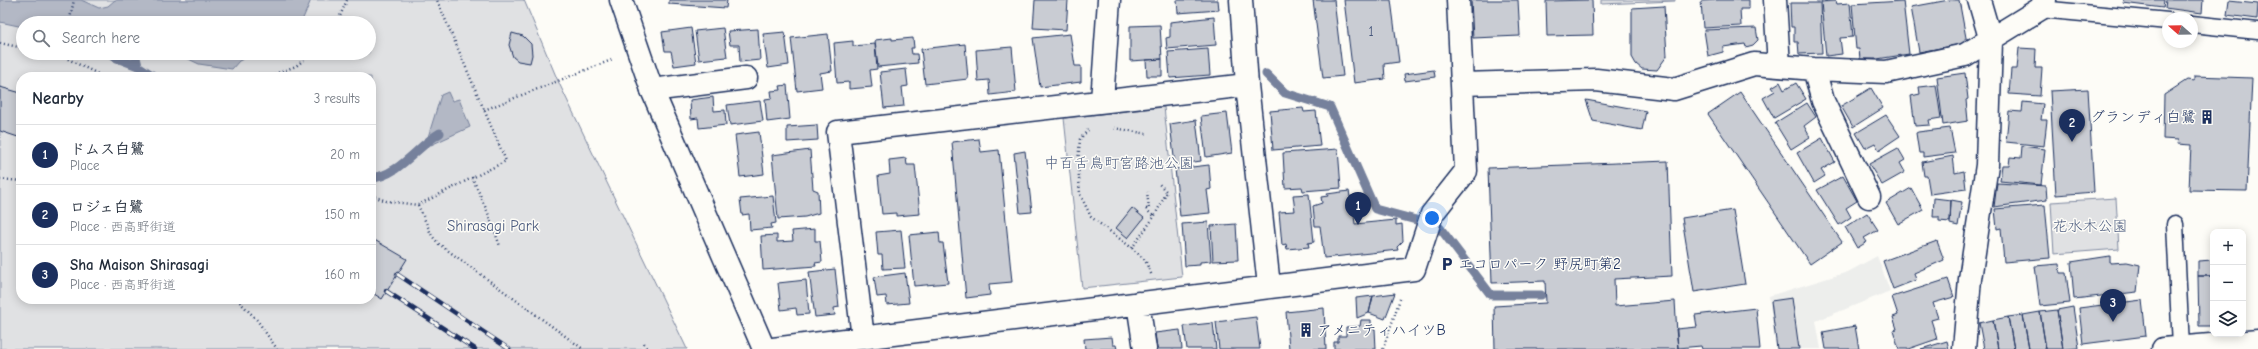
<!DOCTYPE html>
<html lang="en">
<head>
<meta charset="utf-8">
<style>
	:root { --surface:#fff; --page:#f2f2f3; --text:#1f2937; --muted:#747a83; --line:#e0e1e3; --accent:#1b2f5e }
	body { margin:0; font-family:"Comic Neue","Klee One",sans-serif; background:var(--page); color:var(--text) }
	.controls { position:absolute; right:12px; bottom:12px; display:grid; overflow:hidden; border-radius:8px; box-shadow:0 2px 10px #0003 }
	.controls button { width:36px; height:36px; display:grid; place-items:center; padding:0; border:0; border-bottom:1px solid var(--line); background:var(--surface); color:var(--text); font:20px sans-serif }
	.compass { position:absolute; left:2162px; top:12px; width:36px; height:36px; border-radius:50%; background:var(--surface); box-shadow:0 2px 10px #0003; rotate:290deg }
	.you { position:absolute; left:1432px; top:218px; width:14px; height:14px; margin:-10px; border:3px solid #fff; border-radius:50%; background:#1a73e8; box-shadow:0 0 0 6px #1a73e833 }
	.badge { display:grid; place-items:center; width:26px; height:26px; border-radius:50%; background:var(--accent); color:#fff; font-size:13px; font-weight:700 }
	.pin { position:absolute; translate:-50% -33px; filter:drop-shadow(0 1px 2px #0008) }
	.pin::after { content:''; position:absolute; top:21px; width:14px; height:12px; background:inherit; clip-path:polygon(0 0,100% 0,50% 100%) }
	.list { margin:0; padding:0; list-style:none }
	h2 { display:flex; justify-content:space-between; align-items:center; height:52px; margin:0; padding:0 16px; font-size:17px }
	h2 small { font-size:13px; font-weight:400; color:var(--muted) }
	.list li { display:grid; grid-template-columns:26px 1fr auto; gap:12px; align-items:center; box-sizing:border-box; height:60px; padding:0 16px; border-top:1px solid var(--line) }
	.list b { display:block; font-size:15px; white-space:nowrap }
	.list p { margin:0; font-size:13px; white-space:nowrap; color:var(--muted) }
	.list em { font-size:13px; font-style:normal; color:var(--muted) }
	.icon { flex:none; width:22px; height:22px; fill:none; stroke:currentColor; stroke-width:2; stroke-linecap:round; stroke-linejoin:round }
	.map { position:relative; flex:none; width:2258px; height:349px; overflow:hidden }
	.search { position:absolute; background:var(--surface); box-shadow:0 2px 10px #0003; left:16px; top:16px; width:360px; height:44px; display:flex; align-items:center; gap:10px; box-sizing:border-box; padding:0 14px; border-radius:22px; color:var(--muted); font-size:15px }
	.panel { position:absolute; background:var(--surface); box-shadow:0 2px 10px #0003; left:16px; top:72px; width:360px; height:232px; border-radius:16px }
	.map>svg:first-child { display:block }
	.built { fill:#edeeec }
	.green { fill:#e0e1e3; stroke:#7e88a0; fill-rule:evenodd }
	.water { fill:#b3b8c5; stroke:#76819c }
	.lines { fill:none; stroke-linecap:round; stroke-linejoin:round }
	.stream { stroke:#76819c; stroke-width:9 }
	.building { fill:#c9ccd3; stroke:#1b2f5e }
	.lane-casing { stroke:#1b2f5e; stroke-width:19 }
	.street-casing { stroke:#1b2f5e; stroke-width:25 }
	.secondary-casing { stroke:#1b2f5e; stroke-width:25 }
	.path { stroke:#1b2f5e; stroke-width:2.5; stroke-dasharray:1 3; stroke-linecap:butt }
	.lane { stroke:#fdfcf7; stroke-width:16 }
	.street { stroke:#fdfcf7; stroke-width:22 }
	.secondary { stroke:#fdfcf7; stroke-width:22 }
	.rail-casing { stroke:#1b2f5e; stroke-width:4.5 }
	.rail { stroke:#fdfcf7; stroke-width:3; stroke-dasharray:9; stroke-linecap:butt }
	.labels { text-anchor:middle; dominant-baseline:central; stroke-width:3; stroke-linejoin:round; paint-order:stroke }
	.number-label { font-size:13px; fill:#46567b }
	.poi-label { font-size:15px; fill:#1b2f5e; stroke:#fdfcf7; text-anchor:start }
	.park-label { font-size:15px; fill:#4c5c7f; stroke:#fdfcf7 }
</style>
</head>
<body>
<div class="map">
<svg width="2258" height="349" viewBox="0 0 2258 349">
	<rect width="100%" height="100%" fill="#fdfcf7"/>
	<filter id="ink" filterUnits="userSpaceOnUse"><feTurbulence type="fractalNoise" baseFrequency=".025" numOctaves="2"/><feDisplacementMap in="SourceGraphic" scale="8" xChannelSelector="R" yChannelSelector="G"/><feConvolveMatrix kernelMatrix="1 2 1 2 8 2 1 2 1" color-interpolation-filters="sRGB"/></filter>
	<g filter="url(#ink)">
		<path class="built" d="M1877,256L1890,291L1816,321L1821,349H1776L1769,296L1848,272Z"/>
		<path class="green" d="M0,0H524L558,81L687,349H0ZM23,23H369V53H23ZM21,77H371V299H21Z
			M1601,0H1675V1L1601,4Z
			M1164,107L1182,277L1082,288L1064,118Z
			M2116,198L2119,249L2054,254L2051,202Z"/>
		<path class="water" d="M0,0H81L99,8L108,6L115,0H311L301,23H23V27L0,22Z
			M176,53H256L239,61L232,69L199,64Z
			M448,92L452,101L459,99L470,127L431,145L428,137L441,95Z"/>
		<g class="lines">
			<path class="stream" d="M111,53L117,58L138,66
				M135,53L138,66L155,77
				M1266,74L1285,93L1330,107L1375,209L1416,220
				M371,178C399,176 417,146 440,133
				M1440,228L1491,295H1541"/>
		</g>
		<path class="building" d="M669,0H727L726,8L669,4Z
			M1035,0H1068L1066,30L1033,28Z
			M1177,0H1218L1219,10L1178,13Z
			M1313,0H1334L1343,76L1323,78Z
			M1344,0H1391L1399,62L1384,64L1385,79L1354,83Z
			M1471,0H1518L1520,36L1473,38Z
			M1592,0L1593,35L1547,36L1546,1Z
			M1718,0H1749V9H1740L1741,26L1703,28L1701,1Z
			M1949,0H1959L1967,43L1919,52L1911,7Z
			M2124,0H2164L2163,8L2123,3Z
			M2166,0H2203L2202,13L2165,8Z
			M1836,1L1837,4L1850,3L1853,37L1840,38L1842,54L1826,56L1821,2Z
			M1903,1L1909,54L1877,59H1860L1859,49H1856L1852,4Z
			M2229,1L2258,4L2257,19L2227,15Z
			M1790,3H1820L1822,53L1799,54L1798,42H1794V27H1791Z
			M1664,6L1667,56L1657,70L1642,69L1636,64L1632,57V8Z
			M1214,17L1216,45L1167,49L1166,38L1170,37V22Z
			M1160,25L1162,59L1130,61V26Z
			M691,28L696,63L674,66L671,51H665L662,32Z
			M723,28L727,57L699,60L695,31Z
			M1756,28L1758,40L1753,45L1746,47L1745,44L1723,47V52L1708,56L1704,30Z
			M758,29L760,60L740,62L739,45H730L728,31Z
			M785,32L789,65L768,68L763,34Z
			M512,33L523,36L531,44L532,55L530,63L518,61L513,57L509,45Z
			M828,34L832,71L820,73L822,88L797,91L791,38Z
			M1070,34L1075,66H1081V82L1040,87L1033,38Z
			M892,38V40L913,38L914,48H911L912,54H917L918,63L878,67L875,40Z
			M853,41V46L875,44L877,69L870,70L872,87L849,89V82L837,83L834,43Z
			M965,44L968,79L925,84L921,49Z
			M1012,47L1016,92L990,95L989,80L978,81L976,50Z
			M2019,48L2036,49L2035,68H2042L2040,96L2009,94L2011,69H2017Z
			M1208,49L1210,75L1170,78L1168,52Z
			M1162,59V76H1147L1146,60Z
			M906,69L908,86L902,87L904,106L884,108L880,72Z
			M1434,70L1435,77L1405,81L1404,74Z
			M1965,73L1968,99L1966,100L1968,121L1943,125L1937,77Z
			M2194,76L2252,78L2247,191L2189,190L2191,145L2177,144L2178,140L2163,139L2164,95L2187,80L2194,81Z
			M1780,82L1784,90L1796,83L1806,99L1774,118L1763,98L1775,91L1772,87Z
			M787,85L790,119L767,122L765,99L772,98L771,91L781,90L780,86Z
			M1936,85L1941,118L1929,120L1930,125L1915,126L1911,96L1920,94L1919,87Z
			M0,87L21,93V138L0,131Z
			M1871,88L1883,108L1853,127L1841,106Z
			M2088,89L2094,192L2056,195L2050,91Z
			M1740,92L1842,242L1810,264L1708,114Z
			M713,97L714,111L725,110L726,125L699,128L698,118L691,119L690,100Z
			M1586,100L1646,111L1642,130L1593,121Z
			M760,101L763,121L730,125L727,105Z
			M2023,102L2043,104L2041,120H2047L2044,146L2006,142L2009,111L2022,112Z
			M1807,103L1816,117L1804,126L1810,137L1791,149L1775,123Z
			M1303,108L1304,112L1316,111L1320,146L1273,150L1270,111Z
			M1227,113L1232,153L1206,157L1201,116Z
			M1886,115L1900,136L1879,150L1875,143L1865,148L1856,133Z
			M1196,120L1201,161L1175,165L1170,124Z
			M817,125L818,140L787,142V127Z
			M1950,128L1955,153L1923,157V153H1919L1916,133L1918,132Z
			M759,132L764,174L740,177L735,135Z
			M1822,138L1835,162L1821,170L1825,176L1814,183L1797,153Z
			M979,139L981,152L999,150L1012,282L989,284L990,295L966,298L952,142Z
			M2022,146L2045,149L2041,185L2000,181L2002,165H2009L2010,157L2021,158Z
			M1898,148L1905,160L1900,163L1905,172L1882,185L1869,164Z
			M1338,149L1341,188L1303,191L1302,187L1285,188L1283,153Z
			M810,150L813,189L818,191L819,213L805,217L778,219L772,155Z
			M1025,151L1032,212L1020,213L1014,153Z
			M1953,156L1955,173L1964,171L1966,189L1930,194L1927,176H1924L1922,162Z
			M906,158L907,165H915L920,214L896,216V213L882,214L878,176L890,174L889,160Z
			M1668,161L1672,276L1614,279L1615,306L1675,301L1678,349H1495L1494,306L1546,303L1545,281L1492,283L1488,168Z
			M1209,165L1211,189L1207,190L1210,213L1180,216L1175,169Z
			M1843,176L1857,201L1846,208L1851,217L1839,225L1817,190Z
			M1997,183L2046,186L2047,200L1994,207Z
			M1911,188L1923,210L1898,224L1886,203Z
			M1349,191L1350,197L1352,196L1355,224L1396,220V225L1402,224L1403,241L1397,247L1398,250L1324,258L1320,226H1315L1313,206L1322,203L1321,197L1328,196L1327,194Z
			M1309,194L1314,242L1308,243L1309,247L1287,249L1286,244L1282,245L1279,212L1295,211L1293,195Z
			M773,196L776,223L771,224L772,228L750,230L749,214L742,215L740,199Z
			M1934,198L1951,200L1950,222L1939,221V217H1933Z
			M1951,200L1962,202L1958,226L1950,224Z
			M2045,205L2050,258L2004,262L2001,228L1997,229L1995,209Z
			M1132,208L1144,218L1128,238L1116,228Z
			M1733,210L1745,284L1694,292L1682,218Z
			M1867,213L1878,230L1864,238L1867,242L1857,248L1845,227Z
			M1208,222L1211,261L1200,262V265L1185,266L1182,224Z
			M1236,224L1238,260L1213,261L1211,226Z
			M815,229V241H820L822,262L815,263L816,266L763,270L761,236L777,235V242L793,241L792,231Z
			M901,230L905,268L883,269L882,255H878L876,232Z
			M939,232L940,243H943L948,283L914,286L909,235Z
			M371,238L407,259L382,299L371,292Z
			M1937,241L1944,260L1914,273L1916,280L1893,289L1883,261Z
			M2110,256V263L2127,262L2140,265L2137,292L2074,299L2071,262Z
			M2213,260V276H2198V261Z
			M2059,264L2060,273H2066L2070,303L2040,306L2035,266Z
			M835,269L839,307L834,308L835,315L815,317L809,272Z
			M905,273L909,303L887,305L886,296L877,297L874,277Z
			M2198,276H2213L2212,326H2199Z
			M1948,279L1954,297L1933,303L1938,318L1931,320L1937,339L1908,349H1899L1893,330L1897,329L1893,317L1898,315L1892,297Z
			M806,280L809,314L797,315L796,308L781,310L778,283Z
			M1395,293L1385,319L1369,313L1373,296Z
			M1373,296L1369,313L1357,318L1356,298Z
			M1792,298L1799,349H1777L1771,301Z
			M2142,300L2146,336L2083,344L2079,308Z
			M2073,307L2079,348L2063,349L2057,310Z
			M1324,308L1326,349H1289L1286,312Z
			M1756,308L1760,349H1702L1701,346L1678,348L1676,329L1697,327L1695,315Z
			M2057,310L2063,349H2046L2040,312Z
			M2040,312L2046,349H2029L2023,315Z
			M2023,315L2029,349H2014L2008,317Z
			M1256,317L1260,349H1219L1216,322Z
			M2008,317L2014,349H1998L1993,320Z
			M1361,320H1371V329H1375L1376,349H1334V342H1338V336H1346V327L1360,326Z
			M1993,320L1998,349H1984L1979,323Z
			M1213,323L1216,349H1187L1184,326Z
			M1855,326L1859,349H1826L1823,332Z
			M1180,330L1182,349H1157L1155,333Z
			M1112,337L1113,345H1116L1117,349H1085L1084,339Z
			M1947,341L1949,349H1921Z"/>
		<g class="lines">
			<defs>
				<path id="lane" d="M2040,9L2168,21
					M2192,24L2258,31
					M2175,224L2181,347"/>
				<path id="street" d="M1241,0L1247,85
					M1775,0L1779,66
					M1814,69L1823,101L1869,197
					M1462,84L1596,80L1674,89L1754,64L1814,69L1886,72L1965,55L2040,9L2045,0
					M652,90L746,78
					M1102,101L1109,0
					M1138,303L1145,349
					M863,338L838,132L1247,85L1269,286
					M773,349L1414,269L1432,214L1466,171L1458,0
					M1964,349L1970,279L1987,165L1991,41L1979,0
					M2163,349L2258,341"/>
				<path id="secondary" d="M621,0L652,90L764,349"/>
			</defs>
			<use href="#lane" class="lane-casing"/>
			<use href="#street" class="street-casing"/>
			<use href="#secondary" class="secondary-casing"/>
			<path class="path" d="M69,23L74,0
				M337,23L347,0
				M0,43L23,48
				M49,53L60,55L104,77
				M267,77L296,66L313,53
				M484,110L614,59
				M1114,128L1148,134
				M1088,130L1080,139L1078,162L1080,194L1091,217L1132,248L1154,217L1167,192L1159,184
				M472,177L488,213L500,246
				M0,179L21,181
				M371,195L386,201L418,205L506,161L437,0
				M418,205L432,236L439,244L583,349
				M1146,209H1149L1147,192
				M1146,209L1154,217
				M1132,248L1145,260L1152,276
				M237,299L257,320L277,349
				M644,343L647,349
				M1383,349L1401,296"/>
			<use href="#lane" class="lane"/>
			<use href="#street" class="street"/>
			<use href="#secondary" class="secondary"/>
			<defs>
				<path id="rail" d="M397,274L509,349
					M386,291L475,349"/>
			</defs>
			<use href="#rail" class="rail-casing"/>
			<use href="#rail" class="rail"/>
		</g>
	</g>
	<defs>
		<symbol id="building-bare" viewBox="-9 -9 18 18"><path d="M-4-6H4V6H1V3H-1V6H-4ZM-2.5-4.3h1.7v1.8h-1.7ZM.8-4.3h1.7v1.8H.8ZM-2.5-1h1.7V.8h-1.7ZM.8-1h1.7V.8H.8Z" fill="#1b2f5e" stroke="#fdfcf7" stroke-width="2.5" paint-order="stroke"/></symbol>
		<symbol id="parking-bare" viewBox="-9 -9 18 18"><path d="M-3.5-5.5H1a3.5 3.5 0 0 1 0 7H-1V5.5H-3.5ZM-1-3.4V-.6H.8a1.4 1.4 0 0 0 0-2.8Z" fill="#1b2f5e" stroke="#fdfcf7" stroke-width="2.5" paint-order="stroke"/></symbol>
	</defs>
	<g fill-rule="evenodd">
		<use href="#building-bare" x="2197" y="107" width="20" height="20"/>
		<use href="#parking-bare" x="1437" y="254" width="20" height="20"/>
		<use href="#building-bare" x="1296" y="320" width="20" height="20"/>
	</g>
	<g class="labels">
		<g class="number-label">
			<text x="1371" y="31">1</text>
		</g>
		<g class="poi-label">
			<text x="2196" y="117" text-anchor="end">グランディ白鷺</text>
			<text x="1458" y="264">エコロパーク 野尻町第2</text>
			<text x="1317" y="330">アメニティハイツB</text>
		</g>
		<g class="park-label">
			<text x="1119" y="163">中百舌鳥町宮路池公園</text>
			<text x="493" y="226">Shirasagi Park</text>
			<text x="2090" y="226">花水木公園</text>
		</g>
	</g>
</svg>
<div class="controls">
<button>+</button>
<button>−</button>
<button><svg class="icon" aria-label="layers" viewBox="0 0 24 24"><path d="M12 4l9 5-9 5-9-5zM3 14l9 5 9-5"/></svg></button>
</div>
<svg class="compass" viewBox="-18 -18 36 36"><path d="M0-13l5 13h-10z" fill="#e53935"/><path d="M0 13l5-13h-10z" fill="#747a83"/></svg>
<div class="you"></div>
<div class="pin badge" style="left:1358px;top:225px">1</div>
<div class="pin badge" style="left:2072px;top:142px">2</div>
<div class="pin badge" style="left:2113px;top:322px">3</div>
<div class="search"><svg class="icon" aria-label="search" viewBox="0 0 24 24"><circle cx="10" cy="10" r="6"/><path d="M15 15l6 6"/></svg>Search here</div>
<section class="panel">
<h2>Nearby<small>3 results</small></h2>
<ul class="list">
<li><span class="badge">1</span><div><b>ドムス白鷺</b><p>Place</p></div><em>20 m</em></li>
<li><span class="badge">2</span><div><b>ロジェ白鷺</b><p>Place · 西高野街道</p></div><em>150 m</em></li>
<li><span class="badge">3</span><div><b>Sha Maison Shirasagi</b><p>Place · 西高野街道</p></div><em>160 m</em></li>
</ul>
</section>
</div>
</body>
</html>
